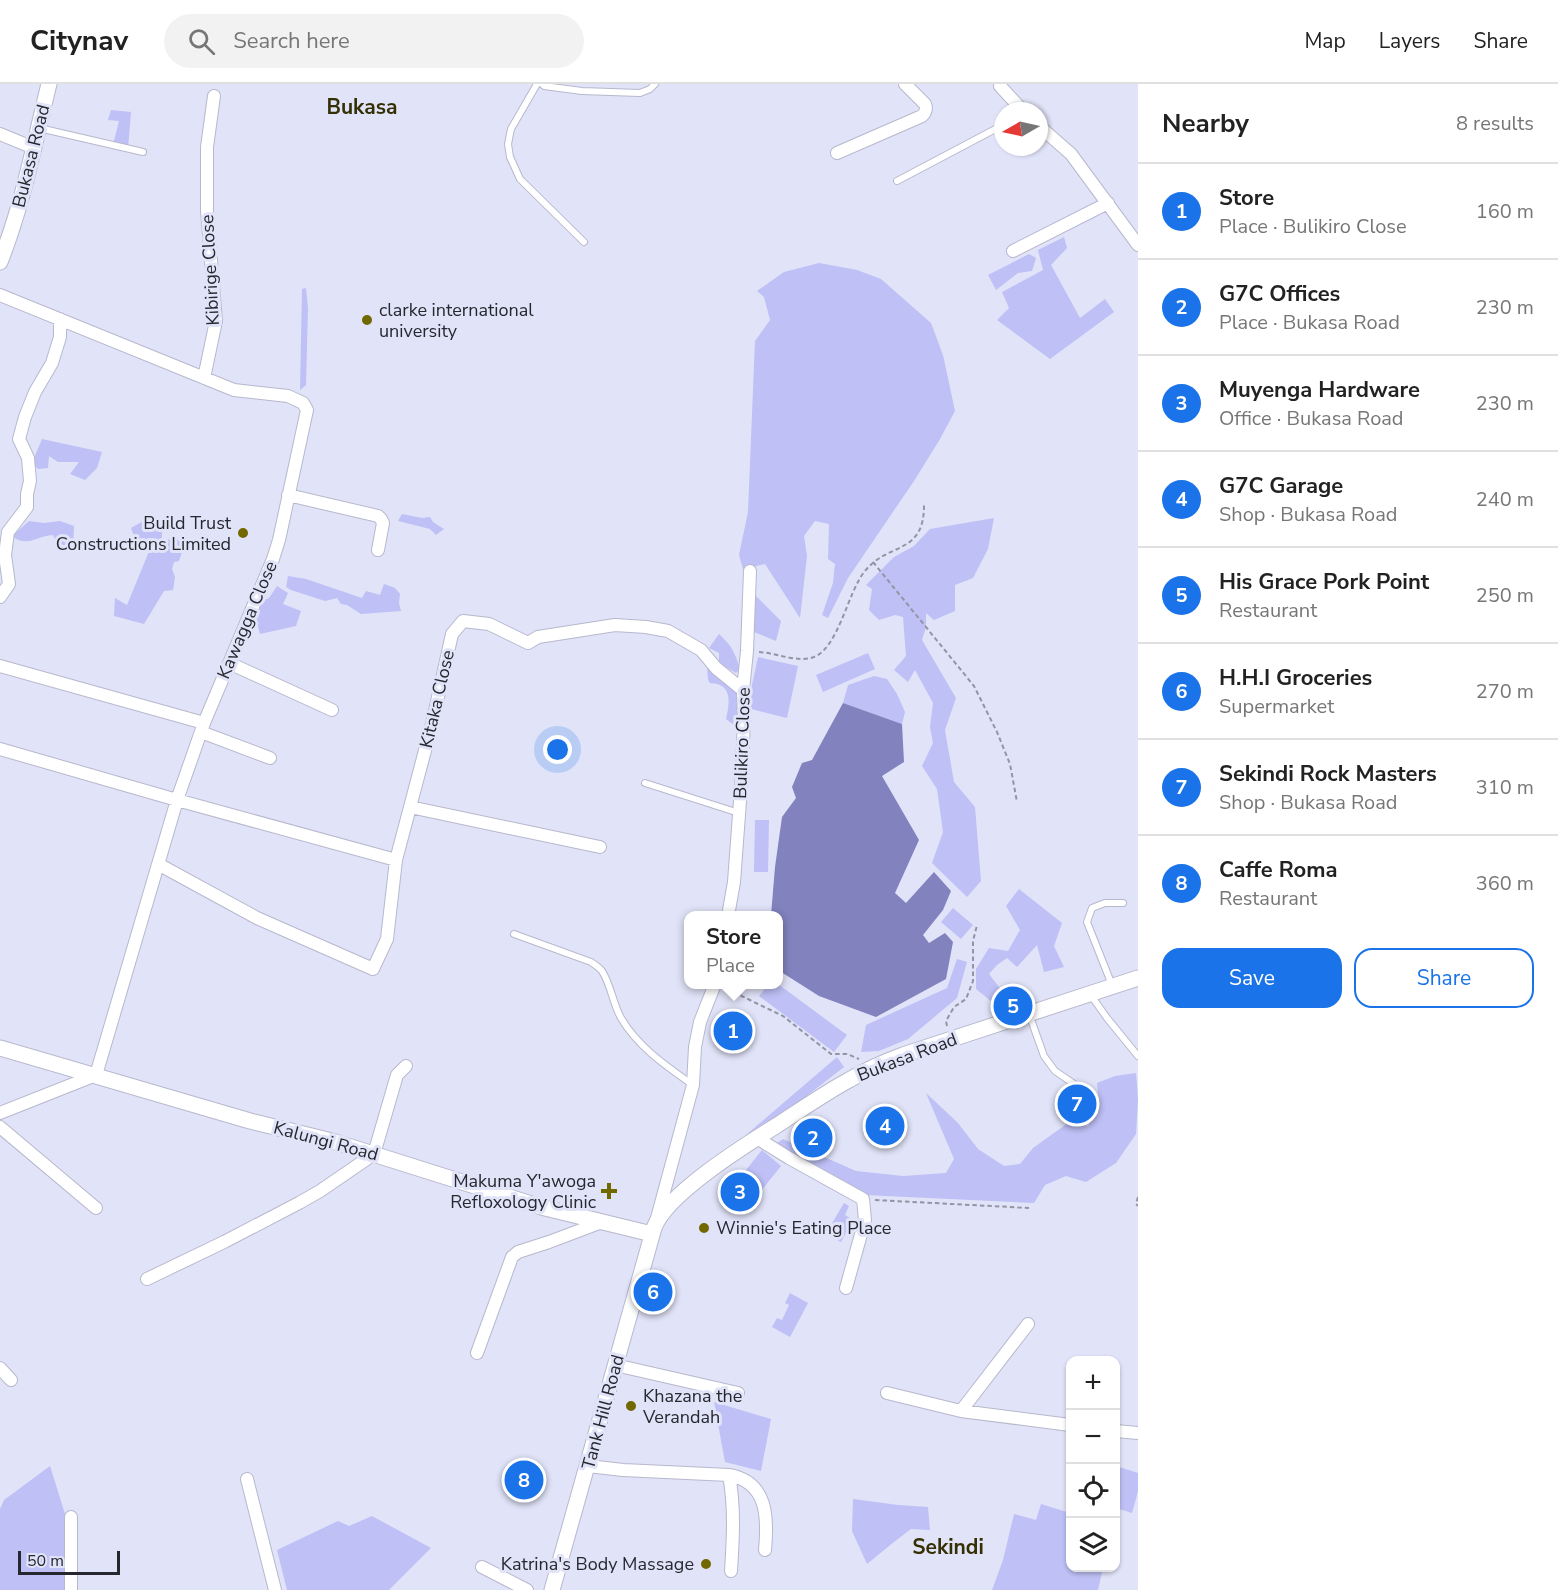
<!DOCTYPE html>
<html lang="en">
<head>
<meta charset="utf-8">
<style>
	:root { --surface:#fff; --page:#f2f2f2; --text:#222; --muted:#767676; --line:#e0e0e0; --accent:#1a73e8 }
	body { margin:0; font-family:"Nunito Sans",sans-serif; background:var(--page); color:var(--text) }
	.controls { position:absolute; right:18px; bottom:18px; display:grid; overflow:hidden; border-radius:12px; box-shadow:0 2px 4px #0004 }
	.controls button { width:54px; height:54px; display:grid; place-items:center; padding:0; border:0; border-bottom:2px solid var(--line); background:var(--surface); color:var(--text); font:30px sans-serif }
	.compass { position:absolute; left:994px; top:18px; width:54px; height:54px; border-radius:50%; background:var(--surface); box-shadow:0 2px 4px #0004; rotate:261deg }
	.scale { position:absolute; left:18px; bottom:15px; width:102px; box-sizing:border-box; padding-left:6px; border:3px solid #27272f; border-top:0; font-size:16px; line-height:21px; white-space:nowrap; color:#27272f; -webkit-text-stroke:4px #e1e3f8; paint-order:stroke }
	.you { position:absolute; left:558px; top:666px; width:21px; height:21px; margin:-15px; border:4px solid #fff; border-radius:50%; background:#1a73e8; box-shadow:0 0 0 9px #1a73e833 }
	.badge { display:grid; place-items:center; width:39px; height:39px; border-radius:50%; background:var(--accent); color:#fff; font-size:20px; font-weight:700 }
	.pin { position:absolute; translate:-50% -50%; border:3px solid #fff; box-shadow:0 2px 6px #0006 }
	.popup { position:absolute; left:684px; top:827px; width:99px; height:78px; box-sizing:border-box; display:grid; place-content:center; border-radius:12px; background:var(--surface); filter:drop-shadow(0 2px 4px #0005); font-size:20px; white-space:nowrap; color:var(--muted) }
	.popup b { font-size:22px; color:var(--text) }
	.popup::after { content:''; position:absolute; left:50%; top:100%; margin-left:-12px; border:12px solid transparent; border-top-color:var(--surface) }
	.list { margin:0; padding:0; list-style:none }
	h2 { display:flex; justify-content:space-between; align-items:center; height:78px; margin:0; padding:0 24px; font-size:26px }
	h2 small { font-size:20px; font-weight:400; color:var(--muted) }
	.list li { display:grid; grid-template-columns:39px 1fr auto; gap:18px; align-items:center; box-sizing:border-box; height:96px; padding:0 24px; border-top:2px solid var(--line) }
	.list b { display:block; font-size:22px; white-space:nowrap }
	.list p { margin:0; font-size:20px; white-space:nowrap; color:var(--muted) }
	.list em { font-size:20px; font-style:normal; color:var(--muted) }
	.actions { display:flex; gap:12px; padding:18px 24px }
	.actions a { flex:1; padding:14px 0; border:2px solid var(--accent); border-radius:18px; text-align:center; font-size:21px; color:var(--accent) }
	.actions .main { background:var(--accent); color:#fff }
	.icon { flex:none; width:33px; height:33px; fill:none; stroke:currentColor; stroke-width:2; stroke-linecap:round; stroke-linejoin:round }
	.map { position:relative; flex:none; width:1138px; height:1506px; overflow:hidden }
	header { display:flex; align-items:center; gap:36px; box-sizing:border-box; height:84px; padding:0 30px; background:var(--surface); border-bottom:2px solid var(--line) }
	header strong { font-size:28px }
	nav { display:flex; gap:33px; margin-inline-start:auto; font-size:21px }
	.search { width:420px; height:54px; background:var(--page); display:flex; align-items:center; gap:15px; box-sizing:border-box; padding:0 21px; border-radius:33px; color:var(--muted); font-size:22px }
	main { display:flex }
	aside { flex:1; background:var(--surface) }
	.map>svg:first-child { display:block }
	.green { fill:#bec0f6 }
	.water { fill:#8282be }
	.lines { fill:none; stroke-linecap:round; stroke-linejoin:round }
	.service-casing { stroke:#b7b8cd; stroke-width:8 }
	.minor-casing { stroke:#b7b8cd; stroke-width:14 }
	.tertiary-casing { stroke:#b7b8cd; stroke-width:17 }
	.path { stroke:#9395a4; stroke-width:2; stroke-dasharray:4.5 3; stroke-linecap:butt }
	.service { stroke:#fff; stroke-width:6 }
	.minor { stroke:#fff; stroke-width:12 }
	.tertiary { stroke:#fff; stroke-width:15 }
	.poi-dot { fill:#726800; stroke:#e1e3f8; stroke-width:2 }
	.labels { text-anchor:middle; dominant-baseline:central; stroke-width:6; stroke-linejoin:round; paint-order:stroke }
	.street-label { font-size:18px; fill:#27272f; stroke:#e1e3f8 }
	.poi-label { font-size:18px; fill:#27272f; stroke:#e1e3f8; text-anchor:start }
	.quarter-label { font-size:21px; font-weight:bold; fill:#353004; stroke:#e1e3f8 }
</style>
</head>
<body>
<header>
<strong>Citynav</strong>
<div class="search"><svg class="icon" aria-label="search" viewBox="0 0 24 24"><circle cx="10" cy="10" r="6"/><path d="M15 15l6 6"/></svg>Search here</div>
<nav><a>Map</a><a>Layers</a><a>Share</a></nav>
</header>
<main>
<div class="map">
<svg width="1138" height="1506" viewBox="0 0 1138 1506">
	<rect width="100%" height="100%" fill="#e1e3f8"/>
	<path class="green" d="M111,26L131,28L128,65L113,61L119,37L108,36Z
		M1064,153L1067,164L1051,181L1080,234L1105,215L1114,228L1050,275L997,236L1009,224L1002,208L1043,186L1038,166Z
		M1029,170L1036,174L1032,187L1018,189L996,206L988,191Z
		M819,179L857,186L881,195L931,239L943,271L955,327L940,355L914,397L848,494L828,534L822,531L833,499L835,480L828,475L829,440L815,437L804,452L807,472L800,534L765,480L743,485L739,471L748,428L755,257L770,236L764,213L757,207L784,188Z
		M306,204L308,224L306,301L300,306L302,205Z
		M42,355L102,368L97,384L85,396L70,390L79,378H58L49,372L48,384L38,385L32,379Z
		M402,430L422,434L430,433L433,438L444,445L436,451L430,445L398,437Z
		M994,434L988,465L973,494L955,501V527L934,536L926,529V543L922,556L956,614L945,646L954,698L975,723L981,797L967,813L932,779L943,748L937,705L922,682L933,659L930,643L933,619L915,586L908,598L894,586L906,572L903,533L895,531L879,536L869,526L872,505L866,501L894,473L914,462L930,445Z
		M147,435L162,441V457L176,454L184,462L179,477L174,478L172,485L175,493L173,506L164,507L144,540L114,532L115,514L127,521L150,465L137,460L131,444Z
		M29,437L44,439L60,437L74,442L73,465L56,458L53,451C36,452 27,464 12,452Z
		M288,492L306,495L362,514L366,507L380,511L384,500L395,504L400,510L399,519L401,527L361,530L347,521L341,520L337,514L325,517L291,506L286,503Z
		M277,502L288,509L283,520L301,527L296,542L260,550L258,542L249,530L253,521L269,514Z
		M756,512L781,537L776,557L754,548L752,515Z
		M719,550C732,562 734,567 740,584L736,589L719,579V569L709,564Z
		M868,569L875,585L823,608L816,591Z
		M758,573L798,582L787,634L747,624Z
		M707,582L728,598L741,593L738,644L726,635C728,625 733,607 720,601C717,599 713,600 710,599L708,596Z
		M874,592L887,595L897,610L905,628L902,640L843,619L848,601Z
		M755,736H769L768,788H754Z
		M1019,805L1062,839L1054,862L1064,883L1044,888L1037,861L1017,883L1007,874L997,881L989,890L1009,916L1002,926L976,905V885L989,864L1008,867L1020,846L1006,822Z
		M953,824L973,841L961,855L941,838Z
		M957,875L967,878L957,914L908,955L879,967L861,968L866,941L947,904Z
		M778,900L847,951L834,968L759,912L768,901Z
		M837,973L844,983L751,1055L746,1051Z
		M1136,989L1138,1015L1136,1050L1116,1079L1086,1098L1066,1092L1045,1101L1034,1119L865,1111L774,1061L783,1055L856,1087L903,1092L946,1089L954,1075L926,1009L958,1039L978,1065L1004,1082L1020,1080L1033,1064L1068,1039L1088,1042L1099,1020L1097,999L1115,992Z
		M762,1066L781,1082L761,1107L742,1091Z
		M844,1119L849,1122L845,1131L853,1136L841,1158L832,1153L837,1145L831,1141Z
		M790,1209L808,1219L790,1253L772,1243L777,1234L782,1236L789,1221L785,1219Z
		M714,1318L771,1335L761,1387L725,1378Z
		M50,1382L65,1430L66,1506H0V1425L4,1416Z
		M1119,1383L1138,1389V1407L1132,1429L1116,1424V1394Z
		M853,1415L898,1421L928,1423L930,1446L911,1445L894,1458L867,1480L852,1447Z
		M1041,1420L1070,1429V1484H1103L1098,1506H992L1003,1476L1014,1430L1036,1436Z
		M372,1432L431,1464L389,1506H287L277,1466L338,1437L349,1442Z"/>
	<path class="water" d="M843,619L902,640L904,678L882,692L919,756L895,809L906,819L934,788L951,807L943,826L923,851L929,859L945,849L953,858L946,895L876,933L819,912L778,886V832L771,831L775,783L782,733L796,714L792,703L802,679L812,676Z"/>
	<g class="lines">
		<defs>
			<path id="service" d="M537,0L511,45L508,60L510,73L520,95L584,158
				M542,0L544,2L582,7L640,9L650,5L655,0
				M39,44L143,68
				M897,97L1003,41
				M645,699L739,729
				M514,850L591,878C595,881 599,883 602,887C611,901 613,920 621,934C638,963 666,982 693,1001
				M1112,901L1087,838L1092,824L1105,819H1123
				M1090,910L1107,934L1138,972
				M1029,930L1044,972L1055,987L1089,1010"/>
			<path id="minor" d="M1000,2L1023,27
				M1039,42L1071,70L1138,161
				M0,50L34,64
				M837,69L922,32C926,28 927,25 925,20L905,0
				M1013,167L1108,119
				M0,211L234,306L288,312L303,319L307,326L279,456L273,475L204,639L177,716L96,991L0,1029
				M204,294L216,237L207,127V63L214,12
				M288,411L378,432L381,435L383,439L378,466
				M0,513L9,500L5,471L8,448L27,423V410L30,397L28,374L19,355L25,333L35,308L52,279L60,253V235
				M229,579L332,626
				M0,582L204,639
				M201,648L270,674
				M0,665L177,716L396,776
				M410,723L600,763
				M158,780L257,834L373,885L387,855L396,776L432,640L452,550L463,537L489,540L528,559L538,553L615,541L646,543L668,547L701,566L716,584L743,606
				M728,832L734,798L742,690L744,632L743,606L747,567L750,487
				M0,1043L96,1124
				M757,1054L789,1074L863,1115L865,1136L846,1204
				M657,1134L693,1001L695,963L700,938L715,900
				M147,1195L224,1158L299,1119L320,1107L374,1070L397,991L406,982
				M477,1269L512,1173L518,1168L549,1158L602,1138
				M615,1281L738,1309
				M0,1284L11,1296
				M887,1309L961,1327L1070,1341
				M961,1327L1028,1240
				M1116,1347L1138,1349
				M588,1382L623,1386L729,1391C735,1423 733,1455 731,1487
				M729,1391C768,1398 768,1434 765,1466
				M247,1395L275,1506
				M71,1433V1506
				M482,1483L527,1506"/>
			<path id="tertiary" d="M0,178C23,120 34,60 49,0
				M0,964L250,1037L332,1057L541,1123L652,1150
				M552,1506L654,1144C666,1110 747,1060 779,1040C802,1025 825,1009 849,996C866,986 884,978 903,971L1138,894"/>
		</defs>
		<use href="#service" class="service-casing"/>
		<use href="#minor" class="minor-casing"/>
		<use href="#tertiary" class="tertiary-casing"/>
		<path class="path" d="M873,478L974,602L997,648L1010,680L1017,718
			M759,568C777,569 797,579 814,573C839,563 848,507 865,487C889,457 925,472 924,419
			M727,905L783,932L831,970H847L859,975
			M947,942L946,937L954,923L966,915L973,897V857L977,841
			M1138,1113L1136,1120L1138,1122
			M875,1116L1029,1124"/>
		<use href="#service" class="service"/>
		<use href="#minor" class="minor"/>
		<use href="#tertiary" class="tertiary"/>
	</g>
	<g class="poi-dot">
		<circle cx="367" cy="236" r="6"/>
		<circle cx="243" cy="449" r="6"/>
		<path d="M606 1098h6v6h6v6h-6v6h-6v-6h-6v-6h6z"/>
		<circle cx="704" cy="1144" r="6"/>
		<circle cx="631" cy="1322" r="6"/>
		<circle cx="706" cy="1480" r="6"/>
	</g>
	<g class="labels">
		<g class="street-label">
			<text transform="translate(31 72) rotate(-76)">Bukasa Road</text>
			<text transform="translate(210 186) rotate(-93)">Kibirige Close</text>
			<text transform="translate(247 536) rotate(-67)">Kawagga Close</text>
			<text transform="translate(437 615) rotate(-77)">Kitaka Close</text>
			<text transform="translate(742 659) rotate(-88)">Bulikiro Close</text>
			<text transform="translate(907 973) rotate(-21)">Bukasa Road</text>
			<text transform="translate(326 1057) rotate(15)">Kalungi Road</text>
			<text transform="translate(603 1328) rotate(-75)">Tank Hill Road</text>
		</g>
		<g class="poi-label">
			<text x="379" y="226">clarke international<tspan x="379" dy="21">university</tspan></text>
			<text x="231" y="439" text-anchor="end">Build Trust<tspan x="231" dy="21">Constructions Limited</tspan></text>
			<text x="596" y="1097" text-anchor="end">Makuma Y'awoga<tspan x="596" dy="21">Refloxology Clinic</tspan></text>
			<text x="716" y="1144">Winnie's Eating Place</text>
			<text x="643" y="1312">Khazana the<tspan x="643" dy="21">Verandah</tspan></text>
			<text x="694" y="1480" text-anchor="end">Katrina's Body Massage</text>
		</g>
		<g class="quarter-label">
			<text x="362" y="23">Bukasa</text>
			<text x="948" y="1463">Sekindi</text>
		</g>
	</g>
</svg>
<div class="controls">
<button>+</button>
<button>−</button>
<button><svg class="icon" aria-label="locate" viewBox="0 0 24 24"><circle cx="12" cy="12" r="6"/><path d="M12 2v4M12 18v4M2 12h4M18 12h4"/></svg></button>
<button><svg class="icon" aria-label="layers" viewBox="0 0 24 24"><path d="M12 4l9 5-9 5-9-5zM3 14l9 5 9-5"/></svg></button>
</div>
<svg class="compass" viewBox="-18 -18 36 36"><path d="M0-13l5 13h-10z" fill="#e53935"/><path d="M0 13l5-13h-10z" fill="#767676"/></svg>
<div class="scale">50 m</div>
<div class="you"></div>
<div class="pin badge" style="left:733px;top:947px">1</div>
<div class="popup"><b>Store</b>Place</div>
<div class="pin badge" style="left:813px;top:1054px">2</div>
<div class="pin badge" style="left:740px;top:1108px">3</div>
<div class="pin badge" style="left:885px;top:1042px">4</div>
<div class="pin badge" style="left:1013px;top:922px">5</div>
<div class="pin badge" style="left:653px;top:1208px">6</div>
<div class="pin badge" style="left:1077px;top:1020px">7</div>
<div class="pin badge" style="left:524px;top:1396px">8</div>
</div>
<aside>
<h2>Nearby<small>8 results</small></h2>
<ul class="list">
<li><span class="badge">1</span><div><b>Store</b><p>Place · Bulikiro Close</p></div><em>160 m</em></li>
<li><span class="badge">2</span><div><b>G7C Offices</b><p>Place · Bukasa Road</p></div><em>230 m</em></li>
<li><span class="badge">3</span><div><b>Muyenga Hardware</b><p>Office · Bukasa Road</p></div><em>230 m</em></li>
<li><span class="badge">4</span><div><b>G7C Garage</b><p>Shop · Bukasa Road</p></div><em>240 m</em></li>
<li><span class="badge">5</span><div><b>His Grace Pork Point</b><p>Restaurant</p></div><em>250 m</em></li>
<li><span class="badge">6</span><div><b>H.H.I Groceries</b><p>Supermarket</p></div><em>270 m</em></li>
<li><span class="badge">7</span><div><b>Sekindi Rock Masters</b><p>Shop · Bukasa Road</p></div><em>310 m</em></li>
<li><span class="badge">8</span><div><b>Caffe Roma</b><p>Restaurant</p></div><em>360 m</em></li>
</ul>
<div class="actions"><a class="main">Save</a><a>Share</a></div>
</aside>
</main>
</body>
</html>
